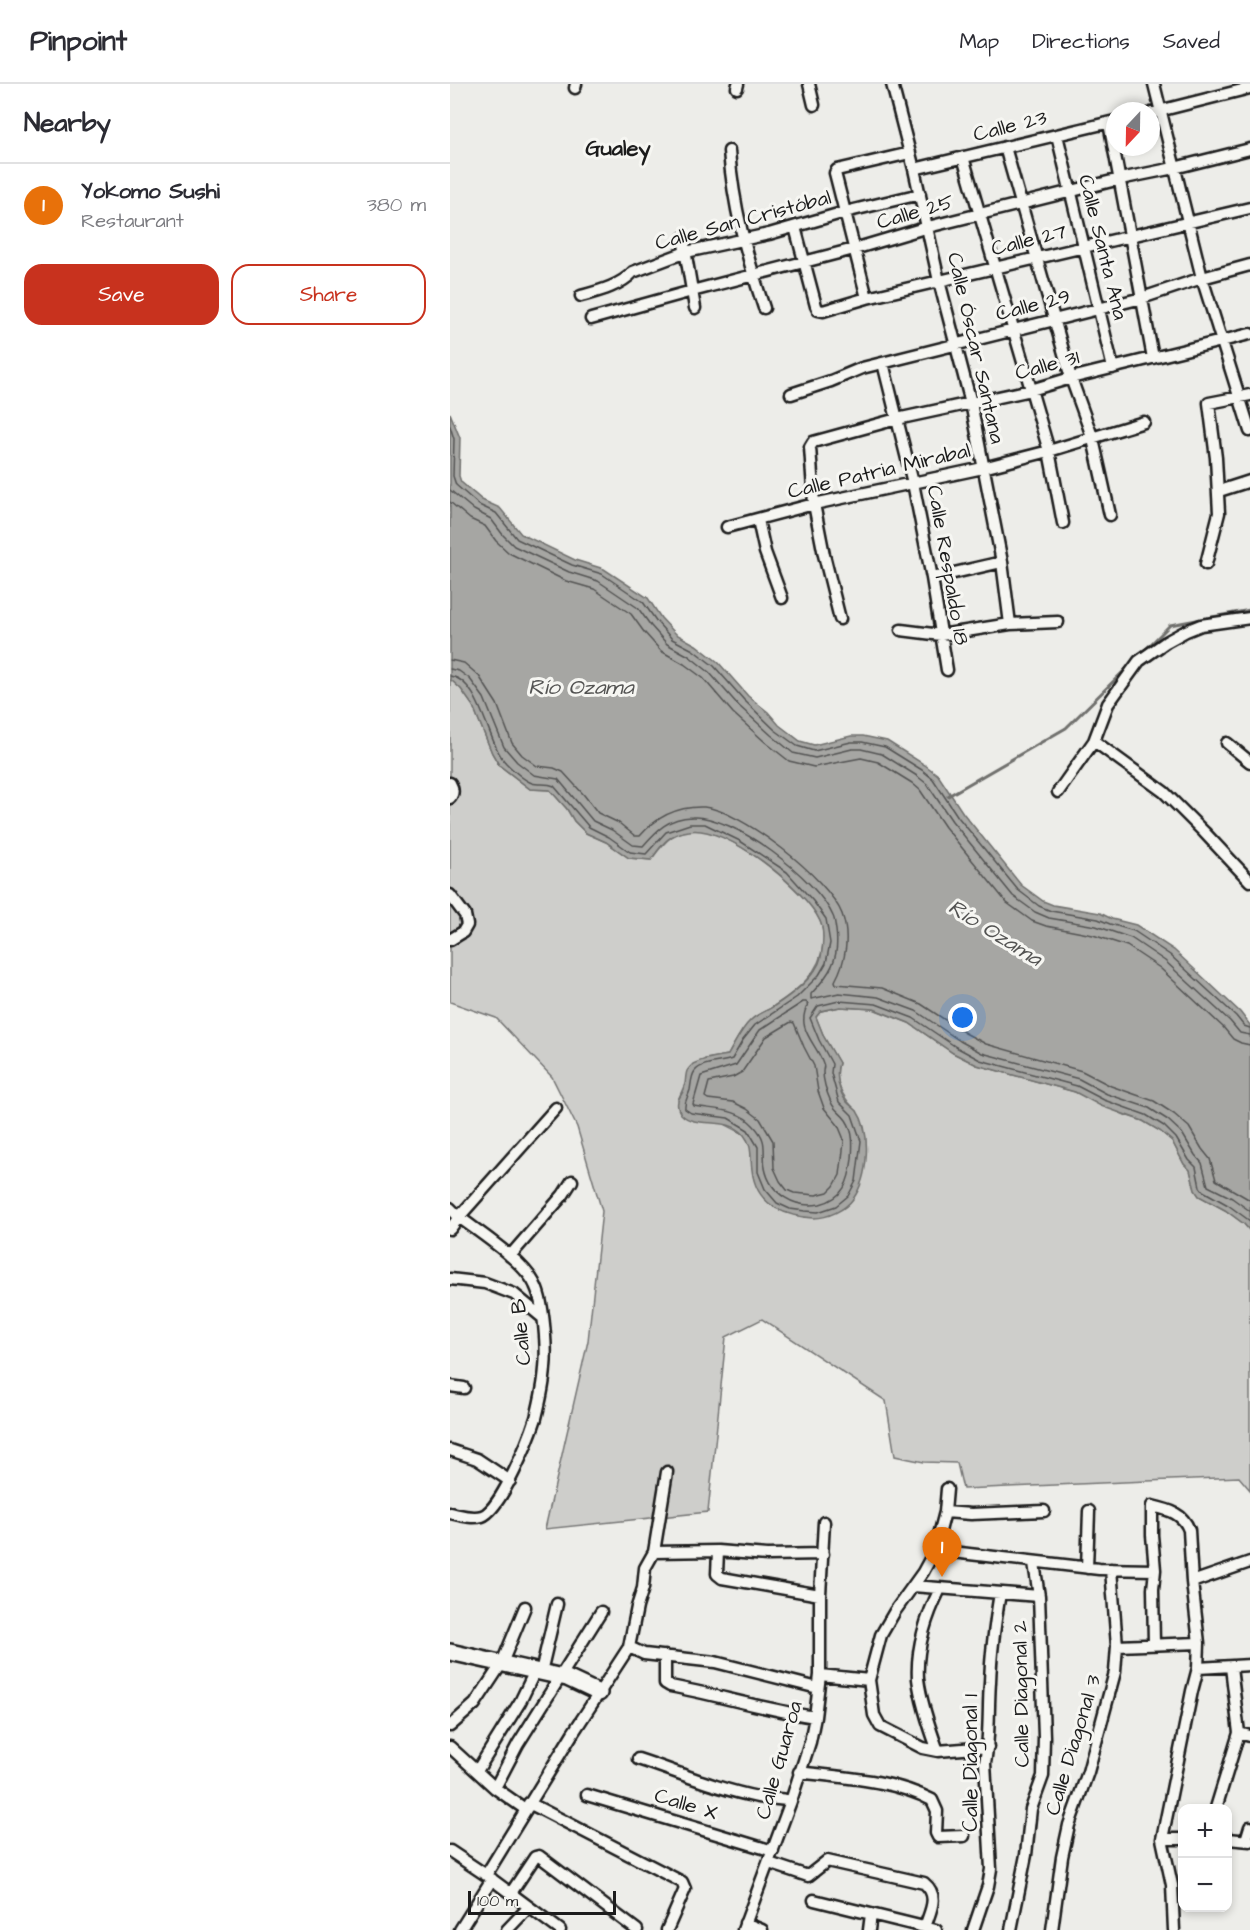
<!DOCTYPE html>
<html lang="en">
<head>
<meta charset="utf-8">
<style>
	:root { --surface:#fff; --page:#f7f7f7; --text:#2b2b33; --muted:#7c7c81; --line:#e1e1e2; --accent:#c8321e }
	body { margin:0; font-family:"Architects Daughter",sans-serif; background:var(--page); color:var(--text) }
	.controls { position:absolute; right:18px; bottom:18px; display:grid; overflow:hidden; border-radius:12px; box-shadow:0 3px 9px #0003 }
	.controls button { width:54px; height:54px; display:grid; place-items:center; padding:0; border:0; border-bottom:2px solid var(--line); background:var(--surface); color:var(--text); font:30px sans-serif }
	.compass { position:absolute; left:656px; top:18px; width:54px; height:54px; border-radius:50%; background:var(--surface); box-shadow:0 3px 9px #0003; rotate:202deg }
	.scale { position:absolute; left:18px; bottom:15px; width:148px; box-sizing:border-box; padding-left:6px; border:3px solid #1c1c1c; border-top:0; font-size:16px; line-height:21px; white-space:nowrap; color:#1c1c1c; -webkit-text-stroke:4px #f6f6f2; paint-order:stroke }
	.you { position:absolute; left:513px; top:934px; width:21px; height:21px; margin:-15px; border:4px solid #fff; border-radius:50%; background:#1a73e8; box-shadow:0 0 0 9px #1a73e833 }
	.badge { display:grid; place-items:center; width:39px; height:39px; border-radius:50%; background:var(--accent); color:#fff; font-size:20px; font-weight:700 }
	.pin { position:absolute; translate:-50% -50px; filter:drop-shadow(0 2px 3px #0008) }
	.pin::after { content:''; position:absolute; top:32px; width:21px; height:18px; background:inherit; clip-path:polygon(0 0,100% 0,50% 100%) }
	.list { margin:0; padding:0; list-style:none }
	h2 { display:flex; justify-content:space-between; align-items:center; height:78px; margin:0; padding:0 24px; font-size:26px }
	h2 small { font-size:20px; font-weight:400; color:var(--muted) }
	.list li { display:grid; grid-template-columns:39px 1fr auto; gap:18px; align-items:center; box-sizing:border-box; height:84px; padding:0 24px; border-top:2px solid var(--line) }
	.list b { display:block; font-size:22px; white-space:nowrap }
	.list p { margin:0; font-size:20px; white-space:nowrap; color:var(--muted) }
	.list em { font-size:20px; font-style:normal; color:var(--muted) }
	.actions { display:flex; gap:12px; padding:18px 24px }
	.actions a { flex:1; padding:14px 0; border:2px solid var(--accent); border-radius:18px; text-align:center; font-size:21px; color:var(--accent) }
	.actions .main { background:var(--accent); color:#fff }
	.map { position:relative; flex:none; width:800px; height:1846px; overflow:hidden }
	header { display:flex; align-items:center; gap:36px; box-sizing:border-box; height:84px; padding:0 30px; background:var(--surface); border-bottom:2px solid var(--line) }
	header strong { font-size:28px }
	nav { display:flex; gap:33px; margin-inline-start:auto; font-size:21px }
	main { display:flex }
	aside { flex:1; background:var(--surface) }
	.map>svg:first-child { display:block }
	.green { fill:#cececb; stroke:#757574; stroke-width:1.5 }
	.water { fill:#a6a6a3; stroke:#6f6f6d; stroke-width:1.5 }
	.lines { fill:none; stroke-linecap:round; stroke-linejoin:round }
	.shore { stroke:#535352; stroke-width:1.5 }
	.stream { stroke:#6f6f6d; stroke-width:3 }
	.minor-casing { stroke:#1c1c1c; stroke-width:15 }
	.secondary-casing { stroke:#1c1c1c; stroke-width:20 }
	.minor { stroke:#f6f6f2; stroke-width:10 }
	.secondary { stroke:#f6f6f2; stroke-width:15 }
	.labels { text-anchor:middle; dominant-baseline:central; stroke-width:6; stroke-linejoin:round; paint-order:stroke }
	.street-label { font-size:21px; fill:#1c1c1c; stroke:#f6f6f2 }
	.neighbourhood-label { font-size:22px; font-weight:bold; fill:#1c1c1c; stroke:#f6f6f2 }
	.water-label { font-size:22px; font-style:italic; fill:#535352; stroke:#f6f6f2 }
</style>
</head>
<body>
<header>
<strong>Pinpoint</strong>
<nav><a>Map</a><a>Directions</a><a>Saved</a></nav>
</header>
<main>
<aside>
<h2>Nearby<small></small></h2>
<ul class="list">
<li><span class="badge" style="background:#e8710a">1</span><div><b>Yokomo Sushi</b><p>Restaurant</p></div><em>380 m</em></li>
</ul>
<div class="actions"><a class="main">Save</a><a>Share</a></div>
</aside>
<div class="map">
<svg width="800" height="1846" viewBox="0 0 800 1846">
	<rect width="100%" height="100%" fill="#edede9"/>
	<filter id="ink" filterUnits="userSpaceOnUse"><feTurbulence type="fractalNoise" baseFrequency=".0167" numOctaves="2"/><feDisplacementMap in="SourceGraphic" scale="12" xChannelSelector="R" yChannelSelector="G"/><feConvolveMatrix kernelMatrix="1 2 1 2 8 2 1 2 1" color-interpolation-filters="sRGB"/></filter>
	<g filter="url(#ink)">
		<path class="green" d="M0,595L11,605L23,622L42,669L49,681L80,705L100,706L117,725L124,737L136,749L156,758L179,774L201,776C214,758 227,741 253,746C286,752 356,806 370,837C373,843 374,854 373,860C371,888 347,907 324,922C317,927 307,930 301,936C291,945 285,959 278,971L255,975L235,1000L228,1016L294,1050L302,1064L301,1076L407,1027C394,1015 383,998 389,979L374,953L366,933L371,927L390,923L423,925L459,939L503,969L527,981L625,1008L675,1031L693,1037L710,1047L722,1057L734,1080L740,1085L745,1106L749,1112L775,1126L794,1140L800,1147V1406L789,1393L513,1405L507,1379L474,1378L445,1372L436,1317L312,1235L276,1253L258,1428L95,1445L138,1257L152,1127L127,1043L102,993L46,934L0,918Z"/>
		<path class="water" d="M0,329L10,354L9,392L11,398L32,416L50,424L71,450L125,476L154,485L198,514L211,534L226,550L246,561L268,578L298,612L318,628L329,641L350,657L364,661L401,652H413L437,657L475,681L488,691L513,729L571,801L593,817L603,821L650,829L662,835L686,841L724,866L790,928L800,941V1147L794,1140L775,1126L749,1112L745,1106L740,1086L734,1080L722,1057L710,1047L693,1037L651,1022L625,1008L527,981L503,969L459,939L424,925L390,923L371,927L366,933L374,953L389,979C385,991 389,1009 397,1018C400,1021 404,1024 407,1027C422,1049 418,1094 403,1115C395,1126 378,1134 364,1134C333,1132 306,1121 302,1086C300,1073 303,1062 294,1051C278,1031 246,1046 231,1030C228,1026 227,1021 228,1017C229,1013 233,1009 234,1005C236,999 235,992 237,987C238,985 242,981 243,980C254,974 267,973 278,971C285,959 291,945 301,936C307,930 317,927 324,922C340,912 367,892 371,873C373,862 375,848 370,837C356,805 275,740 239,747C218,750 212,760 201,776L179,774L156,758L136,749L124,737L117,725L100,706L80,705L49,681L42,669L23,622L11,605L0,595Z"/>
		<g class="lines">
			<path class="shore" d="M0,342L4,355L3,392L6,401L29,421L46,429L67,455L122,481L152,490L193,518L207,538L222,555L243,566L264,582L294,616L325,646L347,662L364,667L401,658H412L435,663L472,686L483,695L508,733L568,806L589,822L601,827L648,835L660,840L684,847L720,871L786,932L794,942L800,944
				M0,406L24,426L41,435L53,451L64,462L119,488L148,497L188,524L201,542L217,560L239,572L259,588L289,622L321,651L343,669L365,674L402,665H411L432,670L467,692L477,700L502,737L563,812L585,828L599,834L646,842L681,854L715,877L780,937L790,949L800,951
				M0,418L20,435L35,442L46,457L59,469L116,497L144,505L181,530L194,548L211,567L234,580L253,594L283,629L315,658L339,677L364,683L411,674L428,678L462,699L470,706L495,743L557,819L582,837L596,842L643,851L677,862L710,884L773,943L783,955L791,959L800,961
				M0,576L14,579L29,592L47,620L62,659L72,671L87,682L104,684L113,688L134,711L148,729L169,739L185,752H190C207,732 227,722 254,723C291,726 379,795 392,830C400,852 396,877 385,897L386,900L432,904L471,920L515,949L536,960L632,987L661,1002L704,1017L724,1030L739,1043L752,1065L760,1075L766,1096L800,1116
				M0,585L9,587L20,595L34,614L54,663L67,678L84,691L108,695L143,737L162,746L183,761L193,762C207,746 218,734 242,733C283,730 367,795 383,832C385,836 385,841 386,846C390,875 380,890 361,910V915L389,909L428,913L466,927L510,957L532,969L629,995L657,1010L699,1024L718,1036L732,1049L745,1071L752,1079L758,1102L782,1114L800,1127
				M0,592C31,596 37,659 56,679C62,685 73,696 82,699C89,701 97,699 104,702L139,743L159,753L180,768L196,770L216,748L240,740H255L290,757L337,788L363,817L376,835L380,859L376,879L369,891L347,913L305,941L293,956L282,975C271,979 252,978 245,987C241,992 241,1001 240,1006C238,1013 234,1017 235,1025L241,1029L278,1034L298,1046L308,1063V1088L315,1105L327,1119L340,1125L355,1127L368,1128L386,1122L398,1112L406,1097L411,1057L402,1031L389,1018L381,989L382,980L369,956L360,934L368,922L389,917L426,920L463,934L506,963L530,976L627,1002L654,1016L696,1031L714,1042L726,1054L739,1076L746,1083L750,1103L753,1107L778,1121L800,1137
				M353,918H356L358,920C345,945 365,957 373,979C375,984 373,982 373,988C373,998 377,1009 381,1018C384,1026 391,1029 396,1036C404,1048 403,1061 402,1075C399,1098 394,1114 370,1120C345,1125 320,1110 315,1084C312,1066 319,1058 304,1042C288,1024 265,1026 244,1022L243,1020L251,992L286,981L310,946Z
				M341,938L344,939L354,963L364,982L368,1007L374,1024L388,1041L393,1053L394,1058L390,1091L384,1102L378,1108L366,1111L344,1109L337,1106L330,1097L324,1084L323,1057L310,1035L297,1025L283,1018L258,1015L255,1013L259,998L283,993L292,988L316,953Z"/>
			<path class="stream" d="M692,569L720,541L800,526
				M498,712L616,644L683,578"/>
			<defs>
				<path id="minor" d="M359,0L364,21
					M442,0L464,85L489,197L521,319L552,478L560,540
					M704,0L752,194L800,347
					M125,4L126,0
					M287,4L288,0
					M701,29L800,4
					M659,39L703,274
					M607,51L663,284
					M555,63L621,294L643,355L660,431
					M279,67C283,122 297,173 314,224
					M513,73L599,367L613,439
					M464,85L665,37
					M345,143L366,222L368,226L373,227L417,214L800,124
					M233,154L245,224
					M131,212C149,207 170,202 183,188L236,168L319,150L395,128L470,110
					M417,214L385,89L387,86L460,69
					M141,235L242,207L404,165L478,143L670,95L724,84L800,65
					M433,279L463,399L482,494L497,586
					M341,310L381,297L412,284L692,214L752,194L800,181
					M769,407L800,397
					M308,436L315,468L332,514
					M277,443L364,420L533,384L599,367L694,338
					M756,480L769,429L766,374L759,319L800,311
					M482,494L552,478
					M390,535L374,471L364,420L360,363L363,358L447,335L581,306L621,294L800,250
					M451,546L491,551L560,540L608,538
					M644,657L714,708L754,748L800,797
					M777,659L800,678
					M0,699C3,704 4,709 0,714
					M608,708L644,657L658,620L689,577L716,558L736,547L751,541L800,534
					M0,811L15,831L17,841L13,848L0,856
					M0,1124L9,1133C30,1149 77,1179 86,1203C94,1220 97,1265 95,1284C94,1300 90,1318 86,1334C80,1353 51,1426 32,1432C22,1435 10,1431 0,1429
					M0,1145L9,1133L106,1024
					M60,1172L113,1111L122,1097
					M0,1195L35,1199L64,1210L93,1234
					M0,1302L14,1304
					M0,1366L27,1375L60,1397
					M497,1405L495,1428L485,1466L473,1488L445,1527L431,1551L419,1596L424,1631L430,1642L473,1664L488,1667L538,1663
					M495,1428L521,1430L594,1427
					M485,1466L649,1485L705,1486
					M268,1467L267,1490L272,1494L370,1511
					M204,1468L268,1467L317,1471L373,1470
					M637,1484L639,1427
					M742,1498L800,1478
					M463,1502L589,1512
					M704,1560L703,1505L705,1486L702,1451V1422C719,1426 733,1429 739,1446L742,1498L749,1559L748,1584L742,1607L712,1755L722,1801L724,1846
					M667,1562L749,1559
					M179,1563L194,1570L265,1578L368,1604
					M215,1572V1599L220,1602C268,1611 316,1626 365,1633
					M781,1583L789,1649L800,1652
					M748,1584L800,1581
					M91,1588L107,1520
					M370,1591L419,1596
					M0,1642L25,1620L52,1579L75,1523
					M0,1663L45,1704L75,1725
					M488,1667C480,1645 471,1619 468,1595C466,1563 476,1533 490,1505
					M188,1675C228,1688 267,1705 308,1713C319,1715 329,1714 341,1717
					M27,1687L70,1618L85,1587
					M349,1688C394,1694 442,1695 482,1716L487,1727L486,1749L488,1753L514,1752
					M45,1704L68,1660L151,1528
					M137,1711L323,1767
					M79,1719L232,1798L235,1805L217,1846
					M766,1724L789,1649
					M712,1755H732
					M778,1755L800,1757
					M796,1756L800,1743
					M0,1767L36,1791L110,1846
					M319,1779L358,1792L377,1777L474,1799C490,1812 480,1827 475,1843
					M36,1791L123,1649L179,1563L187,1523L193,1504L195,1484L204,1468L217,1388
					M61,1809L85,1773L89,1772L187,1846
					M364,1816L486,1846
					M295,1839L312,1846
					M10,1846L42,1795
					M57,1846L79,1823
					M293,1846L341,1717L360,1658L365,1633L370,1591V1511L374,1438
					M419,1846L421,1830
					M523,1846L538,1802L541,1785L535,1679C540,1652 538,1625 540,1598C541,1568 545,1539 550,1509
					M561,1846L576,1771L581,1725L593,1692L594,1653L589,1512L584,1479
					M602,1846L612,1773L619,1741L638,1688L665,1588L667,1562L661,1485"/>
				<path id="secondary" d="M0,1568L117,1594L149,1609"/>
			</defs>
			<use href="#minor" class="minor-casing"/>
			<use href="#secondary" class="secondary-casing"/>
			<use href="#minor" class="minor"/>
			<use href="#secondary" class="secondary"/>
		</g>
	</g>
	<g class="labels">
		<g class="street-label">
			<text transform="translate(560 42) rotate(-14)">Calle 23</text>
			<text transform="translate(465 128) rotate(-16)">Calle 25</text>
			<text transform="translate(293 136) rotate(-15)">Calle San Cristóbal</text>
			<text transform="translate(579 156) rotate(-14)">Calle 27</text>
			<text transform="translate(653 163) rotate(76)">Calle Santa Ana</text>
			<text transform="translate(583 221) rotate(-14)">Calle 29</text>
			<text transform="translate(526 264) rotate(77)">Calle Óscar Santana</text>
			<text transform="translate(597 281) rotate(-15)">Calle 31</text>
			<text transform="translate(429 387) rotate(-13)">Calle Patria Mirabal</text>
			<text transform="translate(498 481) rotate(80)">Calle Respaldo 18</text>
			<text transform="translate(71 1248) rotate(-95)">Calle B</text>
			<text transform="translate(571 1610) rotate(-91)">Calle Diagonal 2</text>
			<text transform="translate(623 1661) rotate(-73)">Calle Diagonal 3</text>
			<text transform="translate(329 1676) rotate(-74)">Calle Guaroa</text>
			<text transform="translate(520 1679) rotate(-90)">Calle Diagonal 1</text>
			<text transform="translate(236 1720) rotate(17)">Calle X</text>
		</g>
		<g class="neighbourhood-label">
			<text x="168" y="64">Gualey</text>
		</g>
		<g class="water-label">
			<text x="131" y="603">Río Ozama</text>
			<text transform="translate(545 849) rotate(32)">Río Ozama</text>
		</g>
	</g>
</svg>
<div class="controls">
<button>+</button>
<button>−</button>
</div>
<svg class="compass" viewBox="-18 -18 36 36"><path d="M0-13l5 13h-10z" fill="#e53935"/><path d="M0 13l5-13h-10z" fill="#7c7c81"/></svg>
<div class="scale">100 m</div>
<div class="you"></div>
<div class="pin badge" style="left:492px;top:1493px;background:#e8710a">1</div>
</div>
</main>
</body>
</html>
